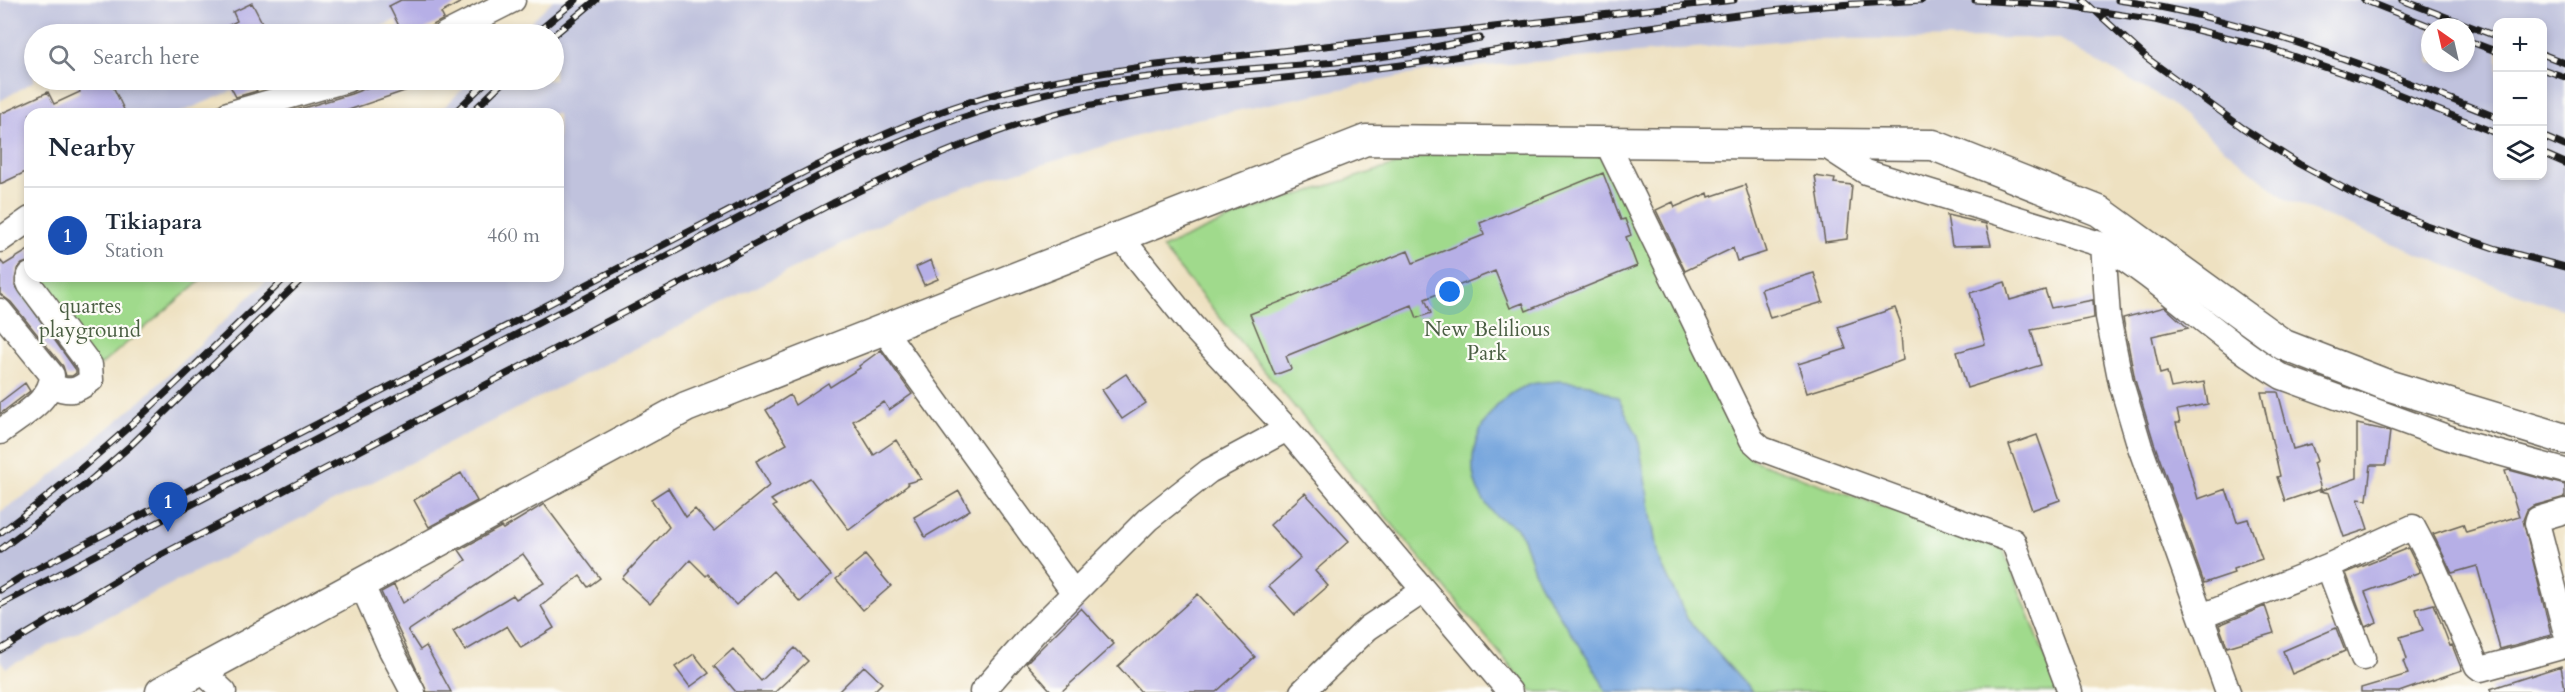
<!DOCTYPE html>
<html lang="en">
<head>
<meta charset="utf-8">
<style>
	:root { --surface:#fff; --page:#f2f2f3; --text:#1f2937; --muted:#747a83; --line:#e0e1e3; --accent:#d1495b }
	body { margin:0; font-family:Cardo,serif; background:var(--page); color:var(--text) }
	.controls { position:absolute; right:18px; top:18px; display:grid; overflow:hidden; border-radius:12px; box-shadow:0 3px 9px #0003 }
	.controls button { width:54px; height:54px; display:grid; place-items:center; padding:0; border:0; border-bottom:2px solid var(--line); background:var(--surface); color:var(--text); font:30px sans-serif }
	.compass { position:absolute; left:2421px; top:18px; width:54px; height:54px; border-radius:50%; background:var(--surface); box-shadow:0 3px 9px #0003; rotate:326deg }
	.you { position:absolute; left:1450px; top:292px; width:21px; height:21px; margin:-15px; border:4px solid #fff; border-radius:50%; background:#1a73e8; box-shadow:0 0 0 9px #1a73e833 }
	.badge { display:grid; place-items:center; width:39px; height:39px; border-radius:50%; background:var(--accent); color:#fff; font-size:20px; font-weight:700 }
	.pin { position:absolute; translate:-50% -50px; filter:drop-shadow(0 2px 3px #0008) }
	.pin::after { content:''; position:absolute; top:32px; width:21px; height:18px; background:inherit; clip-path:polygon(0 0,100% 0,50% 100%) }
	.list { margin:0; padding:0; list-style:none }
	h2 { display:flex; justify-content:space-between; align-items:center; height:78px; margin:0; padding:0 24px; font-size:26px }
	h2 small { font-size:20px; font-weight:400; color:var(--muted) }
	.list li { display:grid; grid-template-columns:39px 1fr auto; gap:18px; align-items:center; box-sizing:border-box; height:96px; padding:0 24px; border-top:2px solid var(--line) }
	.list b { display:block; font-size:22px; white-space:nowrap }
	.list p { margin:0; font-size:20px; white-space:nowrap; color:var(--muted) }
	.list em { font-size:20px; font-style:normal; color:var(--muted) }
	.icon { flex:none; width:33px; height:33px; fill:none; stroke:currentColor; stroke-width:2; stroke-linecap:round; stroke-linejoin:round }
	.map { position:relative; flex:none; width:2565px; height:692px; overflow:hidden }
	.search { position:absolute; background:var(--surface); box-shadow:0 3px 9px #0003; left:24px; top:24px; width:540px; height:66px; display:flex; align-items:center; gap:15px; box-sizing:border-box; padding:0 21px; border-radius:33px; color:var(--muted); font-size:22px }
	.panel { position:absolute; background:var(--surface); box-shadow:0 3px 9px #0003; left:24px; top:108px; width:540px; height:174px; border-radius:18px }
	.map>svg:first-child { display:block }
	.industrial { fill:#c0c2dd; fill-rule:evenodd }
	.green { fill:#a0da8c; stroke:#5e7b54; stroke-width:1.5 }
	.water { fill:#71a2dc; stroke:#465f7c; stroke-width:1.5 }
	.building { fill:#b6afe6 }
	.lines { fill:none; stroke-linecap:round; stroke-linejoin:round }
	.minor-casing { stroke:#666156; stroke-width:27 }
	.major-casing { stroke:#666156; stroke-width:33 }
	.minor { stroke:#fff; stroke-width:24 }
	.major { stroke:#fff; stroke-width:30 }
	.rail-casing { stroke:#1c1c1c; stroke-width:7 }
	.rail { stroke:#fdfcf7; stroke-width:4.5; stroke-dasharray:14; stroke-linecap:butt }
	.labels { text-anchor:middle; dominant-baseline:central; stroke-width:4.5; stroke-linejoin:round; paint-order:stroke }
	.park-label { font-size:21px; fill:#4a5e43; stroke:#fdfcf7 }
</style>
</head>
<body>
<div class="map">
<svg width="2565" height="692" viewBox="0 0 2565 692">
	<rect width="100%" height="100%" fill="#fdfcf7"/>
	<filter id="ink" filterUnits="userSpaceOnUse"><feTurbulence type="fractalNoise" baseFrequency=".0167" numOctaves="2"/><feDisplacementMap in="SourceGraphic" scale="12" xChannelSelector="R" yChannelSelector="G"/><feConvolveMatrix kernelMatrix="1 2 1 2 8 2 1 2 1" color-interpolation-filters="sRGB"/></filter>
	<filter id="wash" filterUnits="userSpaceOnUse"><feTurbulence type="fractalNoise" baseFrequency=".008" numOctaves="4" result="noise"/><feDisplacementMap in="SourceGraphic" scale="24" xChannelSelector="R" yChannelSelector="G"/><feGaussianBlur stdDeviation="1.35" result="paint"/><feColorMatrix in="noise" values="0 0 0 0 0 0 0 0 0 0 0 0 0 0 0 0 0 1.4 0 .05"/><feComposite in="paint" operator="in"/></filter>
	<g filter="url(#wash)">
		<rect width="100%" height="100%" fill="#eee1c1"/>
		<path class="industrial" d="M0,0H444L363,34H34V80H36L0,101Z
			M553,0H2565V310L2512,292L2287,200L2168,102L2057,38L1800,39L1428,71L1192,120L934,197L6,668L0,660V512L41,485L143,399L271,276H558V114H437L472,80H554V34H518ZM2498,22H2542V176H2498ZM2430,27H2466V63H2430Z
			M100,80H258L177,114H116Z"/>
		<path class="green" d="M1479,139L1608,153L1752,460L2003,549L2059,692H1532L1162,248L1250,210Z
			M39,276H206L83,380L17,288Z"/>
		<path class="water" d="M1560,381L1590,384L1618,398L1638,436L1658,557L1688,620L1752,692H1606C1589,654 1562,622 1541,586C1531,570 1529,548 1519,531C1515,524 1503,521 1496,516C1490,510 1482,498 1478,490C1460,449 1490,396 1532,384C1541,382 1551,382 1560,381Z"/>
		<g id="blocks">
			<path class="building" d="M401,0H465L441,13L444,19L417,34H403L389,6Z
				M252,3L268,34H212L237,21L233,12Z
				M74,80H110L126,114H30V170L0,184V114L48,92L54,104L80,92Z
				M227,80H251L257,91L236,97Z
				M387,80H431V82L337,114H294L293,111L351,94Z
				M1603,173L1621,220L1625,219L1631,235L1626,237L1637,266L1526,311L1523,303L1510,308L1495,271L1425,299L1431,313L1417,318L1412,305L1286,356L1291,369L1275,375L1250,314L1408,251L1413,263L1484,235L1480,223Z
				M1815,176L1835,179L1834,183L1852,185L1847,239L1825,242Z
				M1745,185L1766,252L1737,261L1733,248L1685,271L1656,210L1673,202L1675,207L1708,193L1709,197Z
				M1947,215L1986,224L1991,245L1952,246Z
				M30,249V261L22,264L17,269L15,285L76,370V373L72,376H66L63,366L11,302L0,294V260L4,265Z
				M931,260L938,279L924,285L916,267Z
				M1814,273L1823,302L1770,318L1761,289Z
				M2005,282L2010,300L2045,290L2051,308L2093,300L2094,318L2031,330L2041,365L1967,388L1957,352L1985,344L1970,293Z
				M2165,307L2188,328L2152,336L2160,374L2167,372L2171,388L2204,382L2208,404L2177,410L2180,423H2176L2198,499L2226,489L2237,522L2248,519L2262,559L2233,569L2234,573L2204,583L2154,443L2135,380L2123,318Z
				M1895,308L1900,321L1903,360L1856,378L1807,393L1798,364L1846,349L1838,327Z
				M881,350L912,394L889,410L884,402L853,421L874,455L896,440L921,479L907,483L908,485L849,530L810,478L771,500L776,505L773,507L831,575L800,602L773,571L736,605L708,574L706,576L690,560L650,604L622,578L669,527L651,499L668,488L686,517L695,509L714,531L770,485L756,461L787,444L766,410L790,395L795,405L828,383L830,387L860,368L859,366Z
				M1126,374L1146,403L1122,419L1102,390Z
				M25,383L30,391L0,414V402Z
				M2261,392H2278L2293,449L2311,444L2317,461L2313,463L2321,489L2285,501L2277,477L2280,476Z
				M2357,424L2390,431L2386,465H2371L2367,500L2358,499L2368,529L2344,537L2329,493L2320,491L2357,478Z
				M2037,435L2060,500L2032,510L2009,445Z
				M2509,470L2565,485V497L2533,506L2527,510L2523,520L2551,635L2500,649L2477,566L2452,573L2433,534L2463,524L2466,532L2519,516L2505,471Z
				M461,473L477,501L429,527L414,500Z
				M959,491L970,510L925,537L914,517Z
				M1305,493L1349,541L1315,571L1328,586L1295,615L1269,586L1300,558L1270,525Z
				M544,504L600,578L588,587L580,576L541,606L554,628L521,648L507,626L465,651L453,631L513,595L516,599L544,583L523,554L408,631L420,650L426,646L451,692H427L381,592L394,585L403,603L466,560L459,550L501,527L503,529Z
				M2408,548L2420,572L2365,592L2377,622L2366,627L2346,573Z
				M865,555L891,586L863,610L836,579Z
				M1198,594L1255,657L1216,692H1141L1118,666Z
				M2434,604L2450,646L2452,645L2462,670L2399,692H2361V688L2408,674L2403,661L2407,659L2400,637L2423,630L2416,609Z
				M2265,606L2274,633L2227,647L2219,625Z
				M1081,608L1114,644L1061,692H1052L1026,663Z
				M2336,628L2345,651L2292,674L2283,651Z
				M795,648L808,661L775,692H736L714,666L733,649L761,681Z
				M694,654L709,673L690,687L675,667Z
				M864,666L882,683L873,692H838Z
				M2561,666L2565,689L2555,692H2491L2490,689Z"/>
		</g>
	</g>
	<g filter="url(#ink)">
		<use href="#blocks" fill-opacity="0" stroke="#666156" stroke-width="1.5"/>
		<g class="lines">
			<defs>
				<path id="minor" d="M446,34L513,0
					M228,114L347,80
					M1607,143L1752,440L1762,449L2013,541L2070,692
					M1823,144L1866,172L2103,245C2166,284 2218,338 2282,377L2463,443L2565,471
					M1119,235L1192,326L1287,429L1510,692
					M0,240L30,219
					M2103,245L2108,317L2121,383L2140,447L2228,692
					M30,275L28,280L30,285L90,365L91,380C76,392 69,393 52,386
					M0,311L52,375C52,401 19,417 0,432
					M883,329L1074,593
					M2565,511L2538,519L2537,523L2565,630
					M2328,566L2363,658
					M361,583L391,650L413,692
					M2202,616L2328,566L2413,527L2432,563L2477,666L2481,669L2565,646
					M201,670L224,692
					M982,692L1033,634L1148,519L1209,471L1287,429
					M1302,692L1368,628L1423,591"/>
				<path id="major" d="M161,692L686,407L1366,140L1933,145L2099,211L2284,345L2387,385L2565,439"/>
			</defs>
			<use href="#minor" class="minor-casing"/>
			<use href="#major" class="major-casing"/>
			<use href="#minor" class="minor"/>
			<use href="#major" class="major"/>
			<defs>
				<path id="rail" d="M1975,0L2058,5L2155,20L2263,46L2368,82L2498,134
					M2083,0L2147,58L2243,128L2299,164L2364,199L2426,225L2497,249L2565,267
					M2118,0C2250,19 2374,68 2498,118
					M2364,0L2432,27
					M2402,0L2498,37
					M535,34L576,0
					M554,35L596,0
					M2466,40L2498,52
					M2542,54L2565,63
					M2542,69L2565,77
					M453,114L488,80
					M470,114L505,80
					M2542,136L2565,146
					M2542,153L2565,163
					M0,533C105,455 194,367 287,276
					M0,550L84,486L130,446L305,276
					M0,590L21,577L814,167C865,143 915,119 969,102C1027,83 1088,75 1148,66L1734,0
					M0,605L817,177C896,141 975,108 1061,90C1160,70 1263,71 1364,59C1403,55 1442,45 1480,38
					M0,650L138,567L833,203C900,172 968,139 1040,118C1164,82 1296,81 1422,62C1548,43 1673,21 1799,8C1840,4 1881,3 1922,0"/>
			</defs>
			<use href="#rail" class="rail-casing"/>
			<use href="#rail" class="rail"/>
		</g>
	</g>
	<g class="labels">
		<g class="park-label">
			<text x="90" y="306">quartes<tspan x="90" dy="24">playground</tspan></text>
			<text x="1487" y="329">New Belilious<tspan x="1487" dy="24">Park</tspan></text>
		</g>
	</g>
</svg>
<div class="controls">
<button>+</button>
<button>−</button>
<button><svg class="icon" aria-label="layers" viewBox="0 0 24 24"><path d="M12 4l9 5-9 5-9-5zM3 14l9 5 9-5"/></svg></button>
</div>
<svg class="compass" viewBox="-18 -18 36 36"><path d="M0-13l5 13h-10z" fill="#e53935"/><path d="M0 13l5-13h-10z" fill="#747a83"/></svg>
<div class="you"></div>
<div class="pin badge" style="left:168px;top:532px;background:#1a4fb4">1</div>
<div class="search"><svg class="icon" aria-label="search" viewBox="0 0 24 24"><circle cx="10" cy="10" r="6"/><path d="M15 15l6 6"/></svg>Search here</div>
<section class="panel">
<h2>Nearby<small></small></h2>
<ul class="list">
<li><span class="badge" style="background:#1a4fb4">1</span><div><b>Tikiapara</b><p>Station</p></div><em>460 m</em></li>
</ul>
</section>
</div>
</body>
</html>
